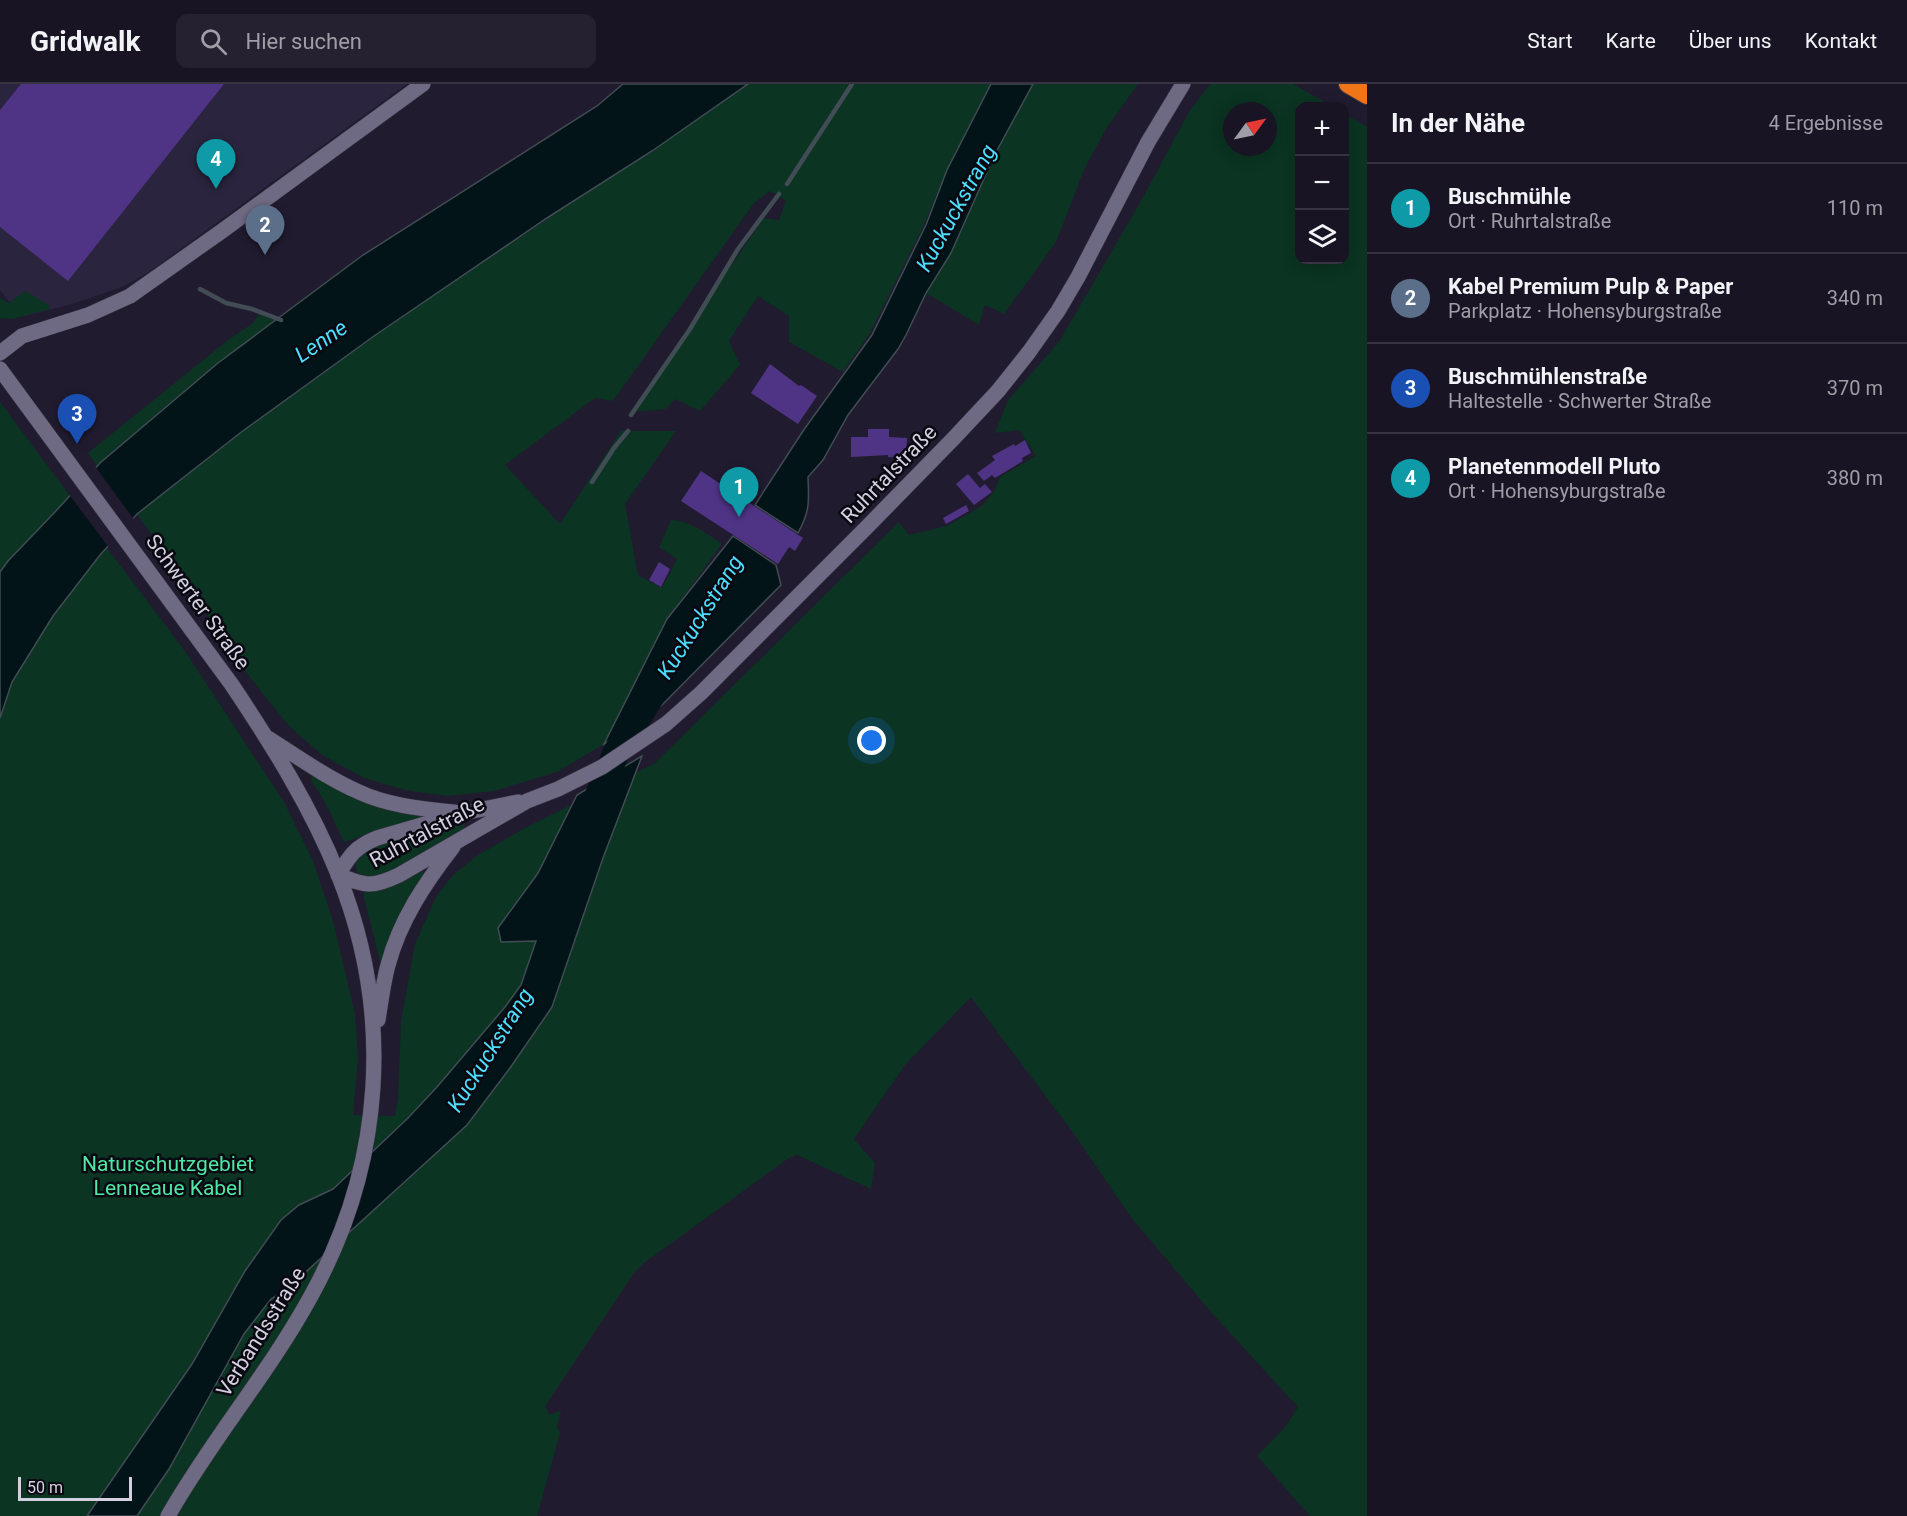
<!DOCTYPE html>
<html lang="de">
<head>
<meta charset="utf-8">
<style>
	:root { --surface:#191424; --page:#262131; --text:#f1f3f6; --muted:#9f9ea6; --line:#373341; --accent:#d93025 }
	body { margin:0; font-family:Roboto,sans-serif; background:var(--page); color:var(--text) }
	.controls { position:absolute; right:18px; top:18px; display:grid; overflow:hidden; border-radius:12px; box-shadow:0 3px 15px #0003 }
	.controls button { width:54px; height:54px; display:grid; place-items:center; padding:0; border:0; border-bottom:2px solid var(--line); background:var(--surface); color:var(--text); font:30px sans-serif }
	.compass { position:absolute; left:1223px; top:18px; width:54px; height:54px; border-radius:50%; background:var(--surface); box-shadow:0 3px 15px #0003; rotate:57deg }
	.scale { position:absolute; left:18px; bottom:15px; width:114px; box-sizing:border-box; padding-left:6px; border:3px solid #d3d0df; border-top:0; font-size:16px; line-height:21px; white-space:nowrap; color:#d3d0df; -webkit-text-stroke:4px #0a0811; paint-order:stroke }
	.you { position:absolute; left:872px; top:657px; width:21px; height:21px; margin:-15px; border:4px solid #fff; border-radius:50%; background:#1a73e8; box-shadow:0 0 0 9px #1a73e833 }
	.badge { display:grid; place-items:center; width:39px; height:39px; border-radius:50%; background:var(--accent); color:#fff; font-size:20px; font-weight:700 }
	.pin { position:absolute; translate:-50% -50px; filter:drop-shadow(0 2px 3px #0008) }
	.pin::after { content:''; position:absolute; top:32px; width:21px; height:18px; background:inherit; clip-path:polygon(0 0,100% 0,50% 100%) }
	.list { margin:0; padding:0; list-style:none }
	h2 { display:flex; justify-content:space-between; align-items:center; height:78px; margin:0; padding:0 24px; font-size:26px }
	h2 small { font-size:20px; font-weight:400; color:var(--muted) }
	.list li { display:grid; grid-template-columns:39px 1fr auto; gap:18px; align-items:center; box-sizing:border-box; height:90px; padding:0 24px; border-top:2px solid var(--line) }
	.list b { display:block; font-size:22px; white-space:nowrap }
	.list p { margin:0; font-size:20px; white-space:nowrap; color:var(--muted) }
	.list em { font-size:20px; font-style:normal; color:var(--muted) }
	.icon { flex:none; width:33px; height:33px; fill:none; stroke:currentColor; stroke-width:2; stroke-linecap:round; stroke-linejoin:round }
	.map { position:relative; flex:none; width:1367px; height:1432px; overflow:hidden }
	header { display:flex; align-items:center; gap:36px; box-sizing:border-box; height:84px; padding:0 30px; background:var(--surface); border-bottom:2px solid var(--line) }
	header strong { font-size:28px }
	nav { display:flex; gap:33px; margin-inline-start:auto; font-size:21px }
	.search { width:420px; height:54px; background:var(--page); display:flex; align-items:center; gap:15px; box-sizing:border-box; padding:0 21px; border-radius:12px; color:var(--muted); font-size:22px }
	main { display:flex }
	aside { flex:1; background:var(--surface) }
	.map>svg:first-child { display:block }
	.built { fill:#2a243e }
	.green { fill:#0b3422; fill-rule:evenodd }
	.water { fill:#031418; stroke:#414c54; stroke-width:1.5 }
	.pier { fill:#211b30 }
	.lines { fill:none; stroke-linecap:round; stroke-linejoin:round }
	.stream { stroke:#414c54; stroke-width:4.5 }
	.river { stroke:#031418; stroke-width:27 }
	.building { fill:#4f3485 }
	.minor-casing { stroke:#3b3648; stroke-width:16 }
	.secondary-casing { stroke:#3b3648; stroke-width:16 }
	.motorway-casing { stroke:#3b3648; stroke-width:20 }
	.minor { stroke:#6f6a83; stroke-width:15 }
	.secondary { stroke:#6f6a83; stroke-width:15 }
	.motorway { stroke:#f07518; stroke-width:18 }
	.labels { text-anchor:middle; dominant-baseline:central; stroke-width:5; stroke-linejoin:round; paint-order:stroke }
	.street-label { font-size:21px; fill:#d3d0df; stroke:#0a0811 }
	.park-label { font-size:21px; fill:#4ee7a4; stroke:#0a0811 }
	.water-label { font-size:22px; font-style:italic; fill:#4ddefd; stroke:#0a0811 }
</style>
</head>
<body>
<header>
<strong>Gridwalk</strong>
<div class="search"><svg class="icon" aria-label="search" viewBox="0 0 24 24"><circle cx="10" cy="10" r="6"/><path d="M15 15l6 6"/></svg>Hier suchen</div>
<nav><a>Start</a><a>Karte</a><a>Über uns</a><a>Kontakt</a></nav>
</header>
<main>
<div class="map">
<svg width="1367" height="1432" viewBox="0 0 1367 1432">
	<rect width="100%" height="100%" fill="#211b30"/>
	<path class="built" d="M0,0H407L149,188L122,203L72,220L21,233L0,206Z"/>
	<path class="green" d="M748,0H991L947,86L924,141L870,249L843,288L789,258V232L758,212L729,257L740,281L700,327L675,315L666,325L630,328L764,134L779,136L786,117L770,107L754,119L613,317L595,314L505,381L560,440L621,347H676L625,420L638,491L662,504L677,475L659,463L671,436C691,437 706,449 722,460L667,535L604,660L557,688L494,707L447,712L405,706L364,694L322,671L288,641L252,596L215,544L202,521L137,430C215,368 294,307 376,250C499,165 625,86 748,0Z
		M1033,0H1138L1106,45L1084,86L1056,158L1004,230L985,221L979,241L926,209L951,169L995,71Z
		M1210,0H1293L1332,22H1300V176H1344L1345,30L1367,43V1432H1310L1257,1372L1285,1343L1298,1323L1210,1227L1130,1132L1074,1050L971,913L905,981L854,1055L875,1079L871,1105L797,1071L789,1074L644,1179L634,1189L545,1322L550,1331L561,1326L557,1343L560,1349L537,1432H0V318L70,412L62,422L99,472L107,464L185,567L284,718L313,777L333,837L355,930L358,974L353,1031L395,1032L398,1014L401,937L415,860L436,813L453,791L478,771L525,744L655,679L899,438L909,451L947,442L982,422L995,406L1000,393L1036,372L1019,346L995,349L1008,316L1059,258L1141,117L1189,28ZM1232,27H1268V63H1232Z
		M25,207L49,221L50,225L12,235L0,234V214L9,219Z
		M259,230L275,236L218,279L97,382L88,369L228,256L253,239Z
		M312,691L421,731L422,734L344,758L325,718L311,696Z
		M459,739L465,741L464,744C447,755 378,805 360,791C356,788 356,782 355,778L365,766L415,749Z
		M422,785L424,791C405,818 393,847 382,878L380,877L363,809Z"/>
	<path class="water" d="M623,0H748L652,67L547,134L374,252L240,349L137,430L100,471L53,532L12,598L0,634V488L8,477L54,429L100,379L218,279L363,171L597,22Z
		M991,0H1033L995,70L951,169L926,209L906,251L898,265L848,331L823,376L808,393C809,418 810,427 798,449L755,421L803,347L872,251L926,141L947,86Z
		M733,452L776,481L781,501L662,621L636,641L604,660L667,535Z
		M642,672L603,774L552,923L510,984L467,1041L286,1206L271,1215L244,1250L169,1385L137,1432H87L192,1280L245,1187L281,1136L299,1121L333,1105L408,1034L437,1003L505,923L521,901L536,857L501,858L498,844L538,789L577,711Z"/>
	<path class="pier" d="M94,381L135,437L110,465L68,409Z"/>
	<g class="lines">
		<path class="stream" d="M787,100L852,0
			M200,205L226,219L252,225L281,236
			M631,331L690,245L738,165L779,110
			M592,398L614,364L628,347"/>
		<path class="river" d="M591,729L616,669L652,611"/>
	</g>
	<path class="building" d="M21,0H224L68,197L0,143V26Z
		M770,280L799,302L801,301L817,312L798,340L751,309Z
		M868,345H889V353L907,354L906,374L888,373V371L851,373V353H868Z
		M1025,356L1031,369L1022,374L1023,377L995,394L992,391L984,397L977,389L995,376L992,372L1014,360L1015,362Z
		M701,387L803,454L795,467L789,463L778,480L681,417Z
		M968,390L980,404L985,400L992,408L974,421L956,400Z
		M966,421L969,427L946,440L943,434Z
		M659,478L670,485L661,503L649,496Z"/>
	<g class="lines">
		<defs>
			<path id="minor" d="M0,269L22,252L88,231L130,212L222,147L423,0"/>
			<path id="secondary" d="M0,285L232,601C272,661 311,723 338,790C394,930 384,1080 311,1212C269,1289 211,1356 168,1432
				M268,654C298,673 327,694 359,708C391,723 428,725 463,729
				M338,791C365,802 372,804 399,791L527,717L558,705L602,683L666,640L701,609L864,446L953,355L998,307L1029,268L1058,227L1078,193L1148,58L1183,0
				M338,791C350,771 355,763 377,754L463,729L518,718
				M378,936C381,918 383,899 388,881C400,836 425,799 453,763"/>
			<path id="motorway" d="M1348,0L1367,11"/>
		</defs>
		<use href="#minor" class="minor-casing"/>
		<use href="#secondary" class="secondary-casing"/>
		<use href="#motorway" class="motorway-casing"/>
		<use href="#minor" class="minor"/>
		<use href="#secondary" class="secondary"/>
		<use href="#motorway" class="motorway"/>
	</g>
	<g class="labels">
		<g class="street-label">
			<text transform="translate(889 390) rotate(-46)">Ruhrtalstraße</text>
			<text transform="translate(198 518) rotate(54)">Schwerter Straße</text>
			<text transform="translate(427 748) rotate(-28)">Ruhrtalstraße</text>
			<text transform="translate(261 1248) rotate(-58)">Verbandsstraße</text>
		</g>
		<g class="park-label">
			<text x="168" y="1080">Naturschutzgebiet<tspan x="168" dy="24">Lenneaue Kabel</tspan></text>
		</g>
		<g class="water-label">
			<text transform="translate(956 124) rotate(-61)">Kuckuckstrang</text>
			<text transform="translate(321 257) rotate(-34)">Lenne</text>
			<text transform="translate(700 533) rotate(-58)">Kuckuckstrang</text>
			<text transform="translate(490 966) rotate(-58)">Kuckuckstrang</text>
		</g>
	</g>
</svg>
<div class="controls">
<button>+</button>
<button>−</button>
<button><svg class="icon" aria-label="layers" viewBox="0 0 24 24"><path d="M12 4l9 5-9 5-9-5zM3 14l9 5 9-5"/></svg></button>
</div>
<svg class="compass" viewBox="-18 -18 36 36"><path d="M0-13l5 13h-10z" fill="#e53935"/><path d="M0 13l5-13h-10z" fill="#9f9ea6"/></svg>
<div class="scale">50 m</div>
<div class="you"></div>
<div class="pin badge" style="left:739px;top:433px;background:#0f9aa8">1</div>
<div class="pin badge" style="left:265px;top:171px;background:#5c6f8a">2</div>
<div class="pin badge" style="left:77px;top:360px;background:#1a4fb4">3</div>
<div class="pin badge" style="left:216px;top:105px;background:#0f9aa8">4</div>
</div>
<aside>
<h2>In der Nähe<small>4 Ergebnisse</small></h2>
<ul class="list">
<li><span class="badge" style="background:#0f9aa8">1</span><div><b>Buschmühle</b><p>Ort · Ruhrtalstraße</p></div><em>110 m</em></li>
<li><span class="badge" style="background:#5c6f8a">2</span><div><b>Kabel Premium Pulp &amp; Paper</b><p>Parkplatz · Hohensyburgstraße</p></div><em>340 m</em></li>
<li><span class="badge" style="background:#1a4fb4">3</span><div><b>Buschmühlenstraße</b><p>Haltestelle · Schwerter Straße</p></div><em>370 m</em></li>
<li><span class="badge" style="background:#0f9aa8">4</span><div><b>Planetenmodell Pluto</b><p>Ort · Hohensyburgstraße</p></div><em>380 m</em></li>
</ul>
</aside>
</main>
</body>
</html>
